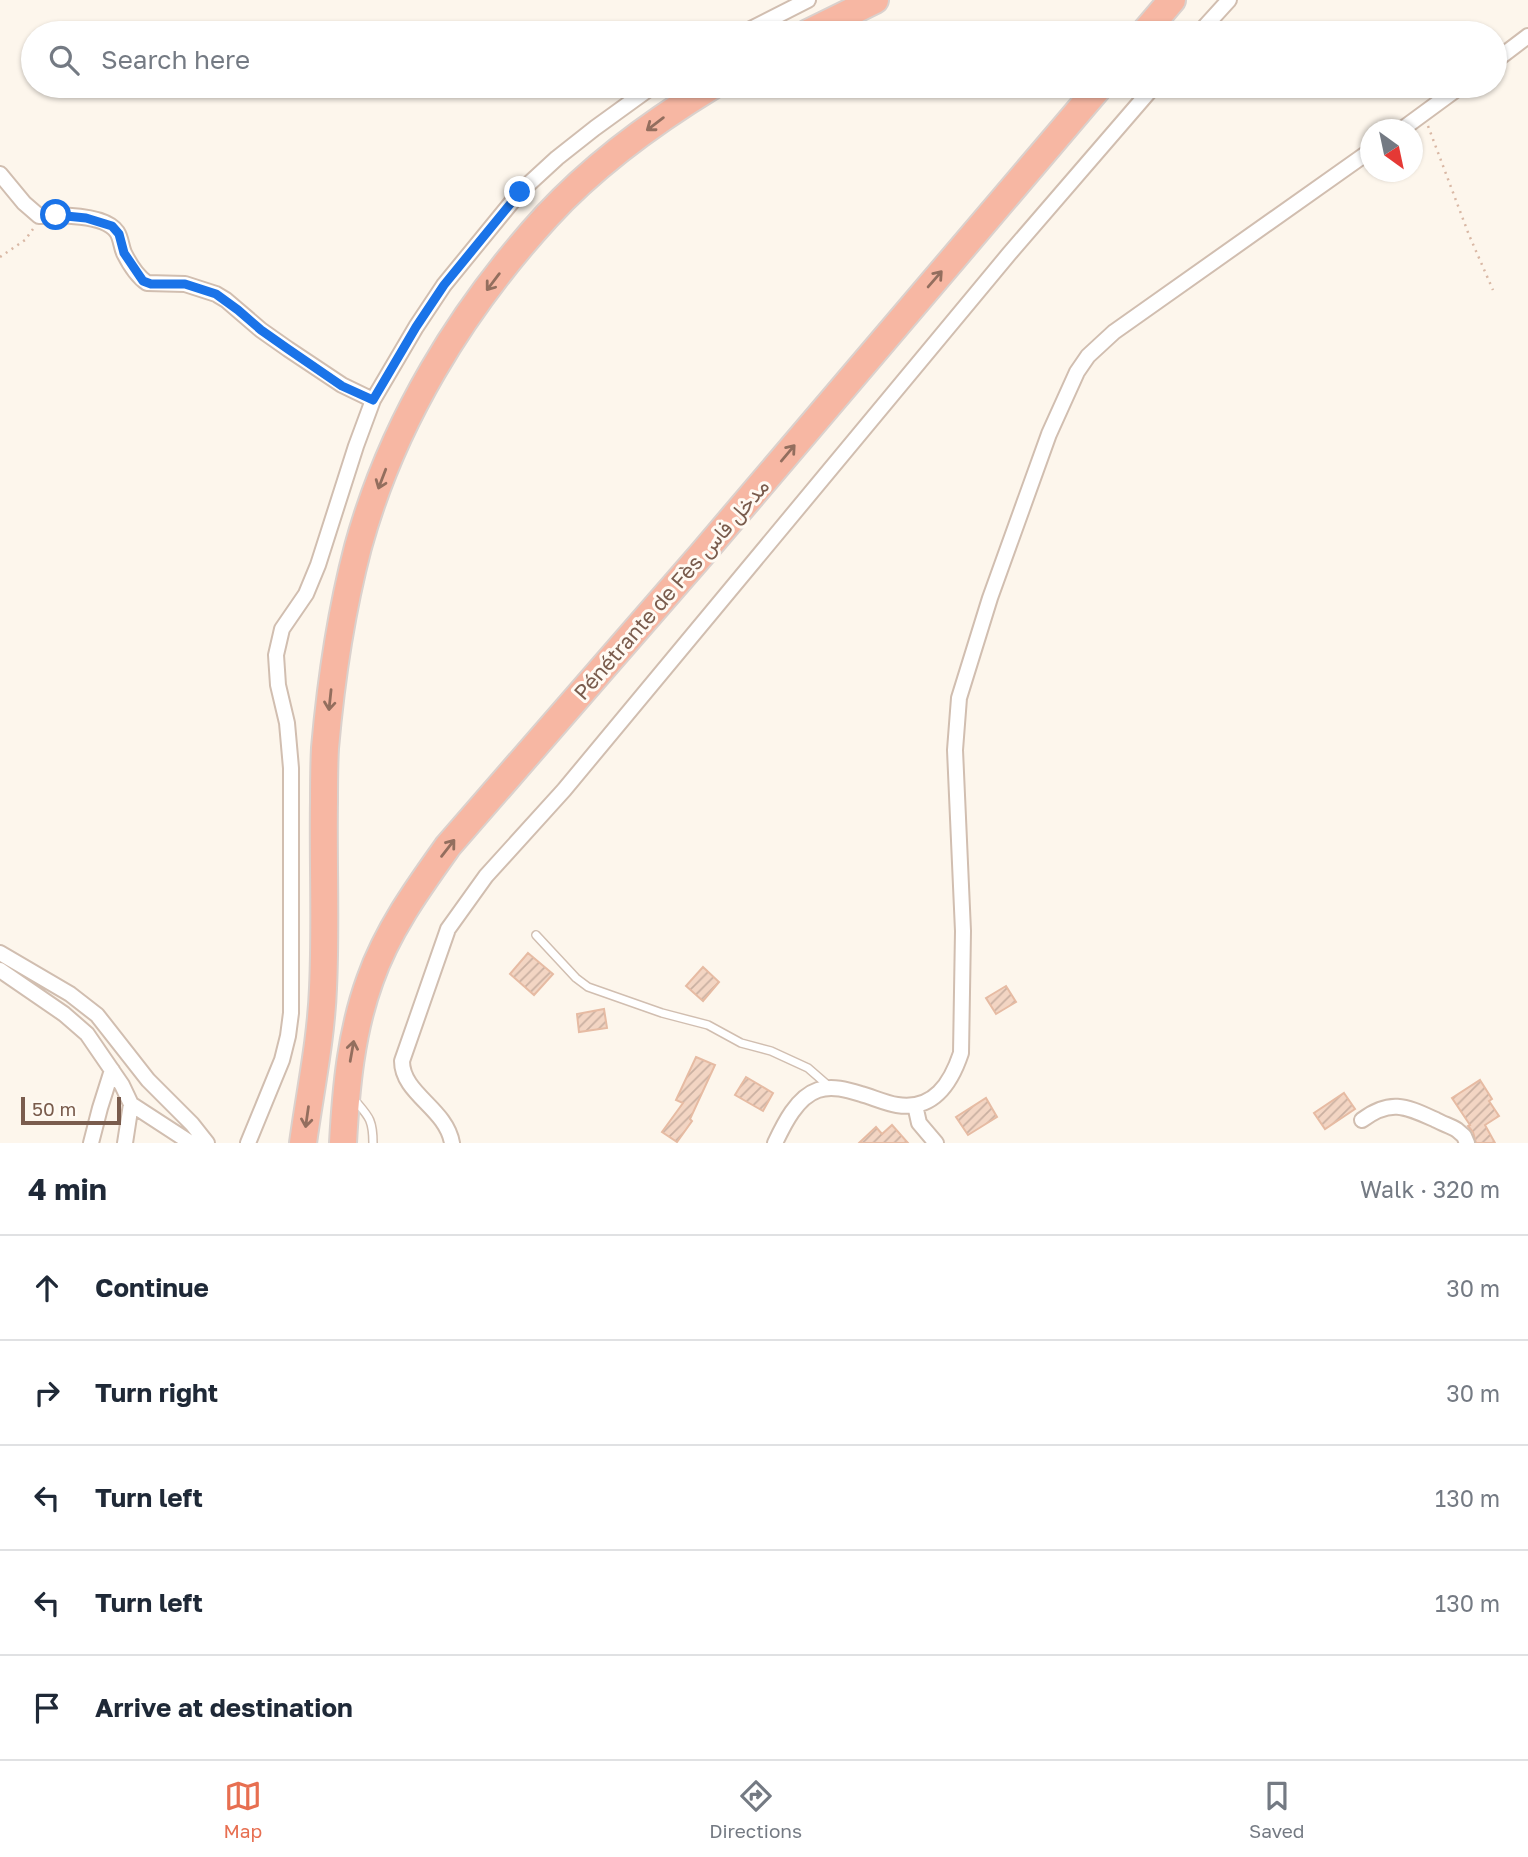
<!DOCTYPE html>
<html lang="en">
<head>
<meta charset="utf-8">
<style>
	:root { --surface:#fff; --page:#f2f2f3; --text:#1f2937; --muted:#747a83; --line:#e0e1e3; --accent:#e76f51 }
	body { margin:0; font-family:"Golos Text",Vazirmatn,sans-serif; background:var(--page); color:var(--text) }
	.compass { position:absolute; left:1360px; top:119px; width:63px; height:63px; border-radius:50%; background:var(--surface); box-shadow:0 2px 5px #0004; rotate:147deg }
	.scale { position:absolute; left:21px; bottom:18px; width:100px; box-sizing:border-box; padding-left:7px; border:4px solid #7a5c4d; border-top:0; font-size:19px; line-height:24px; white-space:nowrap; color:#7a5c4d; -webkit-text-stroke:5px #fffaf3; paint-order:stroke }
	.stop { position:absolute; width:21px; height:21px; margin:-16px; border:5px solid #1a73e8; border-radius:50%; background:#fff }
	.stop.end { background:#1a73e8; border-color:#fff; box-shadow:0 2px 7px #0008 }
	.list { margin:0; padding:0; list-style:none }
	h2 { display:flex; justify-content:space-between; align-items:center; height:91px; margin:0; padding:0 28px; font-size:30px }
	h2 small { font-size:23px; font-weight:400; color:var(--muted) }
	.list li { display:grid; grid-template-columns:46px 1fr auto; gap:21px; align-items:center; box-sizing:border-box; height:105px; padding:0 28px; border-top:2px solid var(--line) }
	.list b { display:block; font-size:26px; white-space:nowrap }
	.list em { font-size:23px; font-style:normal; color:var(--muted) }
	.icon { flex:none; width:38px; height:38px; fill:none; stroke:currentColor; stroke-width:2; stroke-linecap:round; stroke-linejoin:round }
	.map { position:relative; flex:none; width:1528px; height:1143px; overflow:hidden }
	.search { position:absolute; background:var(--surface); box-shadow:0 2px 5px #0004; left:21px; right:21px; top:21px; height:77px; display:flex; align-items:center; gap:18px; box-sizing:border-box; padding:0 24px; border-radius:38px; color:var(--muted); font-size:26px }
	.sheet { height:616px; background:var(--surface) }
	nav { display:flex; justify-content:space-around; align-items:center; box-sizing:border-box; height:98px; border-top:2px solid var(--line); background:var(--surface); font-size:19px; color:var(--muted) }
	nav a { display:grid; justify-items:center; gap:4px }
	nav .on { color:var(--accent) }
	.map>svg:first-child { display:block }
	.building { fill:url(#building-hatch); stroke:#e6bba3; stroke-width:2 }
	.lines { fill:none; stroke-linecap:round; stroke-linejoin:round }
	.lane-casing { stroke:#d1beb0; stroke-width:10 }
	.street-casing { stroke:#d1beb0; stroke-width:18 }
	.highway-casing { stroke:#dad1cd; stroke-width:30 }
	.path { stroke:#d9b8a5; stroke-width:2.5; stroke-dasharray:2 5; stroke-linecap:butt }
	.lane { stroke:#fff; stroke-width:7 }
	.street { stroke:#fff; stroke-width:14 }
	.highway { stroke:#f7b7a3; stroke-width:26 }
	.oneway { stroke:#936e5e }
	.route { stroke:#1a73e8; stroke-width:9 }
	.labels { text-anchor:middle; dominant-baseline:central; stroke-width:6; stroke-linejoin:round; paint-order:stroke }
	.street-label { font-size:21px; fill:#7a5c4d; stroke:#fffaf3 }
</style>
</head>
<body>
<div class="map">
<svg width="1528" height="1143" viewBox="0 0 1528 1143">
	<defs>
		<pattern id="building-hatch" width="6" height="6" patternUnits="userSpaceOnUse" patternTransform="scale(1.75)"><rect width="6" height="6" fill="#f3d5c3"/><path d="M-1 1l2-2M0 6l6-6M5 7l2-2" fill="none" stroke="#cab0a1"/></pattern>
	</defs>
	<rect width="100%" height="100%" fill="#fdf6ec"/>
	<path class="building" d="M528,953L553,974L534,995L510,974Z
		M703,967L719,982L703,1001L686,986Z
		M1006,986L1016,1002L996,1014L986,998Z
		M604,1009L607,1028L579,1032L577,1014Z
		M696,1057L715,1065L690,1119L692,1121L677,1142L662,1132L683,1103L676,1100Z
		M746,1077L773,1093L763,1111L735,1095Z
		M1480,1080L1492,1099L1489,1101L1499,1116L1485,1125L1495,1143H1476L1473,1132L1468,1126L1470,1125L1452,1098Z
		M1344,1093L1355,1109L1325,1129L1314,1113Z
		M986,1098L997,1117L968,1135L956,1117Z
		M892,1125L908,1143H859L876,1127L882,1134Z"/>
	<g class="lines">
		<defs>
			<path id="lane" d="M536,935L576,978L588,987L662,1013L708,1025L741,1043L771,1051L808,1068L831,1088
				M353,1098C368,1116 373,1118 373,1143"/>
			<path id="street" d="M743,33L808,0
				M1199,33L1229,0
				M1495,61L1528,36
				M1401,130L1461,86
				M0,174L24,203L39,216C58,215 105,214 117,232C121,238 121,246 124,253C129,263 138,277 147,283L185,284L216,294L226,300L261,330L288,349L342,385L373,400
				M0,953L70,994L97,1015L148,1080L192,1124L207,1143
				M0,970L64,1014L87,1034L122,1085L131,1104L191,1143
				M915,1105L919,1123L936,1143
				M1362,1120C1391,1098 1407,1107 1436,1120C1443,1124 1451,1126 1457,1130L1464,1136L1467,1143
				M91,1143L100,1108L112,1070
				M125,1143L131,1104
				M248,1143L282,1060L288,1036L291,1013V768L287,723L278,685L276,655L282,629L306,594L318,565L356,446L373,400L416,327L444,285L520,192L557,158L595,128L653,86
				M452,1143C446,1108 402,1094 402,1061L448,929L486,876L564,790L1009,254L1154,86
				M775,1143C784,1124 797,1097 818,1090C832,1085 848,1090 861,1094C872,1097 885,1103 897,1105C934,1111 951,1083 961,1053L963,931L955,750L959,698L990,598L1049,434L1077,372L1088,356L1114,332L1370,151"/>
			<path id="highway" d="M808,33L875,0
				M1144,33L1172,0
				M303,1143C310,1092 321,1040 323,988C326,926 323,864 324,802C324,784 324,766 325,748C331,680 341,612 358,547C392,423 461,310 547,216C594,165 653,122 712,86
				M343,1143C346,1088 351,1032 370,980C387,931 418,888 448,846L702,554L1100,86"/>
		</defs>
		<use href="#lane" class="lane-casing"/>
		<use href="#street" class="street-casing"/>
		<use href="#highway" class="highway-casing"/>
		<path class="path" d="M1428,126L1469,235L1493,290
			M0,257L25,240L33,229"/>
		<use href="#lane" class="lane"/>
		<use href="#street" class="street"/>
		<use href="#highway" class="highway"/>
	</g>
	<defs><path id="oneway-shaft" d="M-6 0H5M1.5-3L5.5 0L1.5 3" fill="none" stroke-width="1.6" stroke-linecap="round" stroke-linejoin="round" transform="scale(1.75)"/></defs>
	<g class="oneway">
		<use href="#oneway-shaft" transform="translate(655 124) rotate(143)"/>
		<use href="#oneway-shaft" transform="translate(935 279) rotate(-49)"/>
		<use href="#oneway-shaft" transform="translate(493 282) rotate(127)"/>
		<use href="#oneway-shaft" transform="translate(788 453) rotate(-50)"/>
		<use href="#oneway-shaft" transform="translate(382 479) rotate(111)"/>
		<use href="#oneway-shaft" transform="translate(330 700) rotate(96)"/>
		<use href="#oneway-shaft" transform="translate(448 848) rotate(-52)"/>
		<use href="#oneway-shaft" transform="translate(352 1051) rotate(-80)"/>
		<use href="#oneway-shaft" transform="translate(307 1117) rotate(98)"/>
	</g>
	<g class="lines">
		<path class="route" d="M56,215L86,218L112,226L119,234L124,253L143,281L151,284H185L216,294L238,310L261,330L288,349L342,386L373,400L416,327L444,285L520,192"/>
	</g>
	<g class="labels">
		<g class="street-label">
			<text transform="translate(671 589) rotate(-49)">Pénétrante de Fès مدخل فاس</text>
		</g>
	</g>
</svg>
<svg class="compass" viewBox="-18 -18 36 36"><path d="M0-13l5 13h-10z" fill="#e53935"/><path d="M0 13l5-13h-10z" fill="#747a83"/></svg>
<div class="scale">50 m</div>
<div class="stop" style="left:56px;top:215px"></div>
<div class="stop end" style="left:520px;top:192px"></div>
<div class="search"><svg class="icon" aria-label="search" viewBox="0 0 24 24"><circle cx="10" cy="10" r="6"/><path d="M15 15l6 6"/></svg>Search here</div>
</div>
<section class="sheet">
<h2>4 min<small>Walk · 320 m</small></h2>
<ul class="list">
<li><svg class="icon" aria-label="ahead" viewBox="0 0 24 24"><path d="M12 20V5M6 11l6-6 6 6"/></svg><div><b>Continue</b></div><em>30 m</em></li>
<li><svg class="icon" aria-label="right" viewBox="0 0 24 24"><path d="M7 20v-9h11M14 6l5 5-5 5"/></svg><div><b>Turn right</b></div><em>30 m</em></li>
<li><svg class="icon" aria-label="left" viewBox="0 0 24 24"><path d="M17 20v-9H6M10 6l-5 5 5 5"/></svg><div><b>Turn left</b></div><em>130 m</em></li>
<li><svg class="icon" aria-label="left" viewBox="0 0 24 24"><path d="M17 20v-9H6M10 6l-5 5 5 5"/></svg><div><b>Turn left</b></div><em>130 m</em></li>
<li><svg class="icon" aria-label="arrive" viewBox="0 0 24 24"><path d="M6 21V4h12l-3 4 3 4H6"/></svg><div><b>Arrive at destination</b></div></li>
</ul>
</section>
<nav>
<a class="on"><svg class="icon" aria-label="map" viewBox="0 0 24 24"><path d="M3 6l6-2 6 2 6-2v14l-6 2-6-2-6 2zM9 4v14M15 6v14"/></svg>Map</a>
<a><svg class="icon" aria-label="directions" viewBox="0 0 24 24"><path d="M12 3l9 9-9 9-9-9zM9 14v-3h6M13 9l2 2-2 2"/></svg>Directions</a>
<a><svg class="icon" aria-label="saved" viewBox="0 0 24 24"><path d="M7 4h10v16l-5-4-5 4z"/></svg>Saved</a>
</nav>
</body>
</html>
